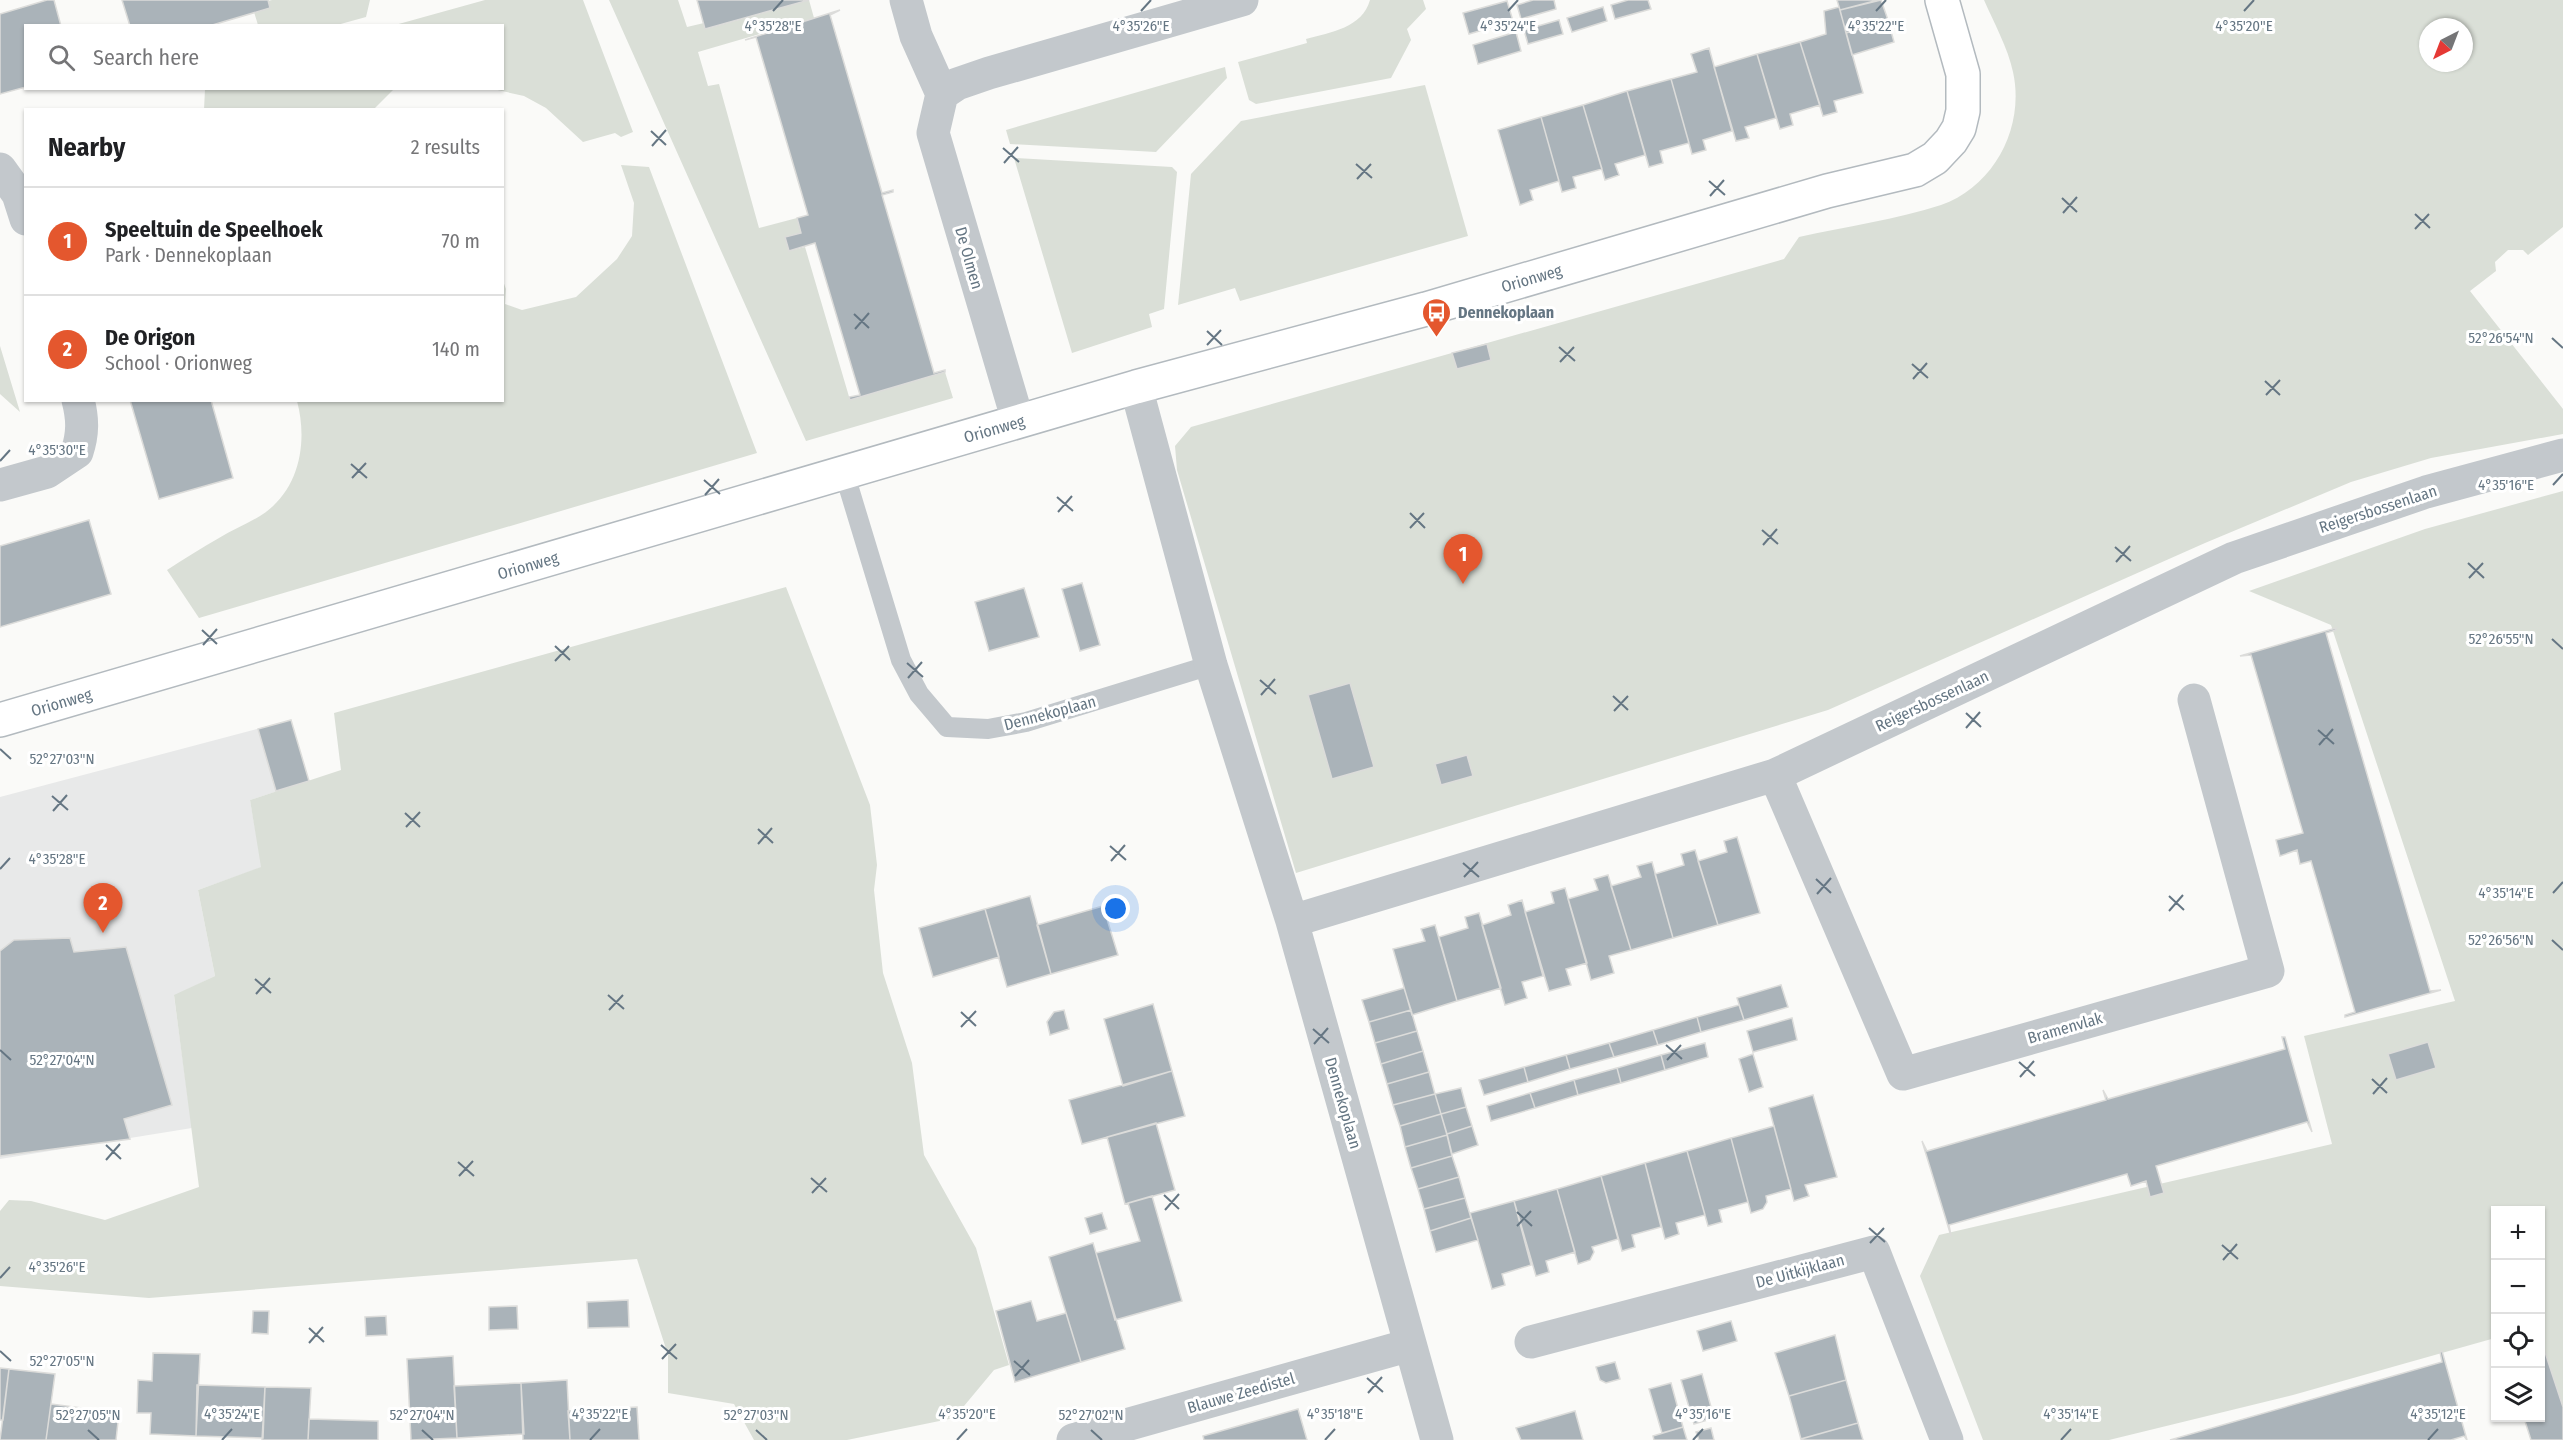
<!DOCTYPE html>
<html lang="en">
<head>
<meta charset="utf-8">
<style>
	:root { --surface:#fff; --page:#f6f6f6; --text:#202124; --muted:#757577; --line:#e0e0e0; --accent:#e4572e }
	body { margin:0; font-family:"Fira Sans Condensed",sans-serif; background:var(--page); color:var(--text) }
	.controls { position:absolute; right:18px; bottom:18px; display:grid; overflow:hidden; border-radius:0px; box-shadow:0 2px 4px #0004 }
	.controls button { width:54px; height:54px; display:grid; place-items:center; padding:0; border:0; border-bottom:2px solid var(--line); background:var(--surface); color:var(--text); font:30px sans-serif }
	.compass { position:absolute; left:2419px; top:18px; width:54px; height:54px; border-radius:50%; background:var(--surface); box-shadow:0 2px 4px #0004; rotate:222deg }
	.you { position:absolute; left:1116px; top:909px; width:21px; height:21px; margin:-15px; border:4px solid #fff; border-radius:50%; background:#1a73e8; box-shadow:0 0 0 9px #1a73e833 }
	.badge { display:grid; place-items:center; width:39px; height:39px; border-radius:50%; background:var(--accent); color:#fff; font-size:20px; font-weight:700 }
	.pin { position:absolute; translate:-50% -50px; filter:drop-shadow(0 2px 3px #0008) }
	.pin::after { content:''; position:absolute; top:32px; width:21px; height:18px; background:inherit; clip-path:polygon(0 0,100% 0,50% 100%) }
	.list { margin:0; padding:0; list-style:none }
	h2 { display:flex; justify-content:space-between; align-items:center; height:78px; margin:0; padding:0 24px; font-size:26px }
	h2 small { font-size:20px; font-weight:400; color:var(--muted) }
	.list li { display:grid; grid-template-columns:39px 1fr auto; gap:18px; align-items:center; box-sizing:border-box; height:108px; padding:0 24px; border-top:2px solid var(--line) }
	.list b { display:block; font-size:22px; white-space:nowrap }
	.list p { margin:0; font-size:20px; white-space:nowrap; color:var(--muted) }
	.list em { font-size:20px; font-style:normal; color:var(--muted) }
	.icon { flex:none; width:33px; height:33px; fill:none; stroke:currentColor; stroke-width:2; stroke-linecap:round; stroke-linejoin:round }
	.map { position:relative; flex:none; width:2563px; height:1440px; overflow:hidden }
	.search { position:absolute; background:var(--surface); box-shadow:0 2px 4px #0004; left:24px; top:24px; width:480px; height:66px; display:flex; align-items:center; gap:15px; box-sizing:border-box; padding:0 21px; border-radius:0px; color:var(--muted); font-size:22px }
	.panel { position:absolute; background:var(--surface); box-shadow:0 2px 4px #0004; left:24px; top:108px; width:480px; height:294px; border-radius:0px }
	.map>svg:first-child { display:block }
	.built { fill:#e8e9e9 }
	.green { fill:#dadfd7; fill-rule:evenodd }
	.building { fill:#aab3b9; stroke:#dcdcda; stroke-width:1.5 }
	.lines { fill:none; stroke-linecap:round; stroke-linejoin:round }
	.secondary-casing { stroke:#b3babf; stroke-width:36 }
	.lane { stroke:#c3c8cc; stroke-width:20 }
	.street { stroke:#c3c8cc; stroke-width:33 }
	.secondary { stroke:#fff; stroke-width:33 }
	.ticks { fill:none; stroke:#657683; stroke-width:2 }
	.labels { text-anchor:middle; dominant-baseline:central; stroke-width:6; stroke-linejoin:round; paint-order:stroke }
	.street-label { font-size:16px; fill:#657683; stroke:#fff }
	.poi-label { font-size:16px; font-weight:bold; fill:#657683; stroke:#fff; text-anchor:start }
	.ticks-label { font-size:15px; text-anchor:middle; fill:#657683; stroke:#fff; stroke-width:6; stroke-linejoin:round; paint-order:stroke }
</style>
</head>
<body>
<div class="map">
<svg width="2563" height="1440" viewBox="0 0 2563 1440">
	<rect width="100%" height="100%" fill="#fafaf8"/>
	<path class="built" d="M291,720L309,781L250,800L262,867L198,890L215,976L174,996L192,1128L0,1159V797Z"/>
	<path class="green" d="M272,0H370L366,17L337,25H258L254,12L270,8L268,1Z
		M485,0H583L633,132L621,137L615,133L583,142L546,108L524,96L493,89L502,88V26L395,25Z
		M609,0H678L687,27L704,23L706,29L809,0L814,18L698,52L708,86L719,84L759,228L797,218L801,233L786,237L789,251L805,247L850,400L945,372L953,398L806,441Z
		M1370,0H1423L1426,9L1407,29L1411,40L1391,78L1256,104L1249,100L1238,62L1307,43L1306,39C1331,32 1362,28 1370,0Z
		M1984,0H2563V227L2528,255L2523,250H2508L2495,262L2496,271L2470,291L2563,409V434L2431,458L2351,482L2205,543L1828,710L1296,873L1177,470L1175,446L1191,427L1784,259L1799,237C1844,227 1898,219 1941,205C1995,186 2025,126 2013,72C2008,48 1994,23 1984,0ZM2428,27H2464V63H2428Z
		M1225,67L1227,78L1156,152L1010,144L1006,130Z
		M1425,85L1468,236L1240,301L1235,288L1178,305L1191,174L1241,121Z
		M205,89V88L394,89L374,109L204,110Z
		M1014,158L1172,167L1177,172L1164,309L1149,314L1152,327L1072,353Z
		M621,165L649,167L757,453L199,618L167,570C184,559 201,548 219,538C232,530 247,524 260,516C300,491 308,442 297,401L502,400L503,281L506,289L505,304L522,310L576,297L617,259L632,236L634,203Z
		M0,346L20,412L0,394Z
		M2563,491V1438L2541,1361L2540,1210H2496L2495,1338L2293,1395L2109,1440H1983L1920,1276L1939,1235L2332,1144L2304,1036L2455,1001L2331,625L2249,591L2425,529Z
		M786,587L870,805L877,865L874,890L883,973L912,1063L924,1155L976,1248L1009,1365L994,1370L954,1418L847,1440H754L734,1404L668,1393V1355L637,1259L149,1298L0,1286V1211L9,1200L31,1201L105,1220L199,1187L174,995L215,976L198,890L261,867L250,800L341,770L334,713Z"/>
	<path class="building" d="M47,0H54L61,26H26V87L0,94V14Z
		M122,0H268L270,8L209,26H130Z
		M697,0H809L705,29Z
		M1533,0H1554L1556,9L1521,19L1517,5Z
		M1628,0H1648L1651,9L1615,19L1611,5Z
		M1837,0H1878L1840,10Z
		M1881,0L1888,20L1846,33L1840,10Z
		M1507,1L1513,21L1469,34L1463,13Z
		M1603,7L1607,21L1572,32L1567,18Z
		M1839,7L1863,93L1834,101L1837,112L1823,116L1800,42L1826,34L1824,11Z
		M840,10L830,15L882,193L893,190V192L882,195L934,373L945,370V372L850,400L849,397L860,395L815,243L789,251L785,237L801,233L797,218L808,215L756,37L745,40Z
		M1559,20L1563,34L1528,44L1524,30Z
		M1888,20L1894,42L1852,55L1846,33Z
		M1516,32L1521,51L1478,64L1473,45Z
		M1800,42L1820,105L1790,114L1793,125L1780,129L1757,54Z
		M1709,48L1732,131L1703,140L1706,150L1692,154L1671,79L1697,72L1691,54Z
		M1757,54L1776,118L1745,127L1749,138L1736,141L1714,67Z
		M1671,79L1689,143L1660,151L1663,163L1649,167L1627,91Z
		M1627,91L1645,155L1615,164L1619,175L1605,180L1583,105Z
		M1583,105L1602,169L1573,177L1576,188L1562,192L1541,117Z
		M1541,117L1559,181L1530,190L1533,200L1520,205L1498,130Z
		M1487,344L1491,360L1457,369L1452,353Z
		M130,400H211L233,478L159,499Z
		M89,520L111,594L0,627V546Z
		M1082,583L1100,645L1080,651L1062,589Z
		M1024,588L1039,637L989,651L975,602Z
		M2336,628V630L2326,633L2430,991L2441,990L2345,1017V1015L2355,1012L2311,861L2300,864L2297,850L2280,856L2276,840L2303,833L2251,655L2240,656Z
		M1350,683L1374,767L1332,779L1308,695Z
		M291,720L309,781L276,791L258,729Z
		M1467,755L1473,776L1441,785L1435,764Z
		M1737,837L1760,913L1718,925L1698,861L1727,852L1724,841Z
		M1695,850L1718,925L1673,938L1655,874L1684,865L1681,854Z
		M1652,862L1673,938L1631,950L1611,886L1641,877L1637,866Z
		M1608,875L1631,950L1609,956L1614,973L1591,980L1568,899L1598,890L1594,879Z
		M1565,888L1587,963L1566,969L1571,985L1549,991L1525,912L1554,903L1551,892Z
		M1030,896L1051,974L1007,987L985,909Z
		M1522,900L1543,976L1522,982L1527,998L1505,1005L1482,925L1511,915L1508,905Z
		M1103,906L1118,955L1051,974L1037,925Z
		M985,909L999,957L933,977L919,928Z
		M1479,913L1501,988L1457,1001L1439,937L1468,928L1465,917Z
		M1435,925L1457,1001L1412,1015L1393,949L1425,941L1421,929Z
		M70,938L74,952L126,947L172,1105L124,1119L130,1139L0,1156V951L14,940Z
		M1781,985L1788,1007L1744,1020L1737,998Z
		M1404,988L1411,1010L1369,1022L1362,1000Z
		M1153,1004L1172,1071L1123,1086L1104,1019Z
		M1739,1005L1744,1020L1701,1032L1697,1017Z
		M1064,1010L1069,1029L1050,1035L1047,1022L1054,1012Z
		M1411,1010L1417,1031L1375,1043L1369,1022Z
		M1697,1017L1701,1032L1658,1045L1653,1030Z
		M1792,1018L1797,1040L1753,1052L1747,1031Z
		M1653,1030L1658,1045L1614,1057L1609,1043Z
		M1417,1031L1423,1051L1381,1064L1375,1043Z
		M2282,1037H2285L2312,1132L2307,1122L2156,1166L2164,1193L2150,1197L2146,1181L2131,1186L2127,1174L1949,1225L1951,1236L1922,1141L1927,1151L2106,1100L2103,1090L2108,1099L2285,1049Z
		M2428,1042L2436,1068L2396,1080L2388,1054Z
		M1609,1043L1614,1057L1570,1069L1566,1055Z
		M1705,1043L1708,1057L1665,1070L1661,1055Z
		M1423,1051L1429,1072L1387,1084L1381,1064Z
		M1753,1054L1763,1087L1749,1092L1739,1059Z
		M1566,1055L1570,1069L1528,1082L1524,1067Z
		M1661,1055L1665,1070L1621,1083L1617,1068Z
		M1524,1067L1528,1082L1484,1095L1479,1080Z
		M1617,1068L1621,1083L1578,1095L1574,1080Z
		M1172,1071L1185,1116L1082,1144L1069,1100Z
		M1429,1072L1435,1094L1393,1105L1387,1084Z
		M1574,1080L1578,1095L1535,1108L1530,1093Z
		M1461,1088L1466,1107L1441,1114L1435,1094Z
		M1530,1093L1535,1108L1491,1121L1487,1106Z
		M1435,1094L1441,1114L1400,1126L1393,1105Z
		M1813,1095L1837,1177L1805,1185L1809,1196L1794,1201L1769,1108Z
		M1466,1107L1472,1126L1447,1134L1441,1114Z
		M1441,1114L1447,1135L1405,1147L1400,1126Z
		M1156,1123L1175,1190L1125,1204L1107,1137Z
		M1472,1126L1478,1145L1452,1154L1447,1134Z
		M1774,1126L1791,1189L1766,1196L1767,1202L1763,1209L1751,1213L1731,1138Z
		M1447,1135L1452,1156L1411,1168L1405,1147Z
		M1731,1138L1748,1202L1719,1210L1722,1222L1708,1226L1687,1151Z
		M1687,1151L1705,1215L1676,1223L1679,1234L1665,1239L1645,1163Z
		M1452,1156L1459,1177L1418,1189L1411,1168Z
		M1645,1163L1661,1227L1632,1235L1635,1247L1622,1251L1601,1176Z
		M1601,1176L1618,1239L1592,1247L1594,1252L1590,1260L1578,1264L1557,1189Z
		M1459,1177L1465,1198L1424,1209L1418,1189Z
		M1557,1189L1575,1252L1546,1261L1549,1272L1536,1276L1514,1201Z
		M1152,1196L1182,1301L1115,1320L1096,1253L1140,1241L1128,1203Z
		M1465,1198L1471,1218L1430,1231L1424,1209Z
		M1514,1201L1531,1265L1502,1274L1505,1285L1492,1289L1470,1213Z
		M1102,1213L1107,1229L1090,1234L1085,1218Z
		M1471,1218L1478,1240L1436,1252L1430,1231Z
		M1093,1243L1125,1349L1081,1362L1049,1257Z
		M628,1300L629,1327L588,1328L587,1302Z
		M1031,1301L1037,1321L1066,1313L1081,1362L1015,1382L996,1311Z
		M517,1306L518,1329L489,1330V1307Z
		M253,1311H269L268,1334L252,1333Z
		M386,1316L387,1335L366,1336L365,1317Z
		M1731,1321L1737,1341L1703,1351L1697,1331Z
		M1835,1335L1846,1380L1789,1396L1775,1353Z
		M2540,1337L2563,1407V1440H2531L2524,1418H2540Z
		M2442,1351L2467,1440L2464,1436L2451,1440H2170L2442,1362L2440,1352Z
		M153,1353L200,1354L196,1436L150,1434L151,1413H137L138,1380L152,1381Z
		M453,1356L457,1438L411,1440L407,1359Z
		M1615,1362L1620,1379L1606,1383L1600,1380L1596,1367Z
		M0,1368L9,1369L3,1420H0Z
		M9,1369L55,1374L46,1440H0Z
		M1702,1374L1714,1418L1694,1424L1681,1380Z
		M567,1380L570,1440H523L521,1383Z
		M1846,1380L1858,1423L1801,1439L1789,1396Z
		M521,1383L524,1434L457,1438L454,1386Z
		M1671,1383L1683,1427L1662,1433L1649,1389Z
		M197,1385L265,1387L263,1438L196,1436Z
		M265,1387L311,1388L308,1440H262Z
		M51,1404L119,1413L116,1440H46Z
		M637,1407L639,1440H570L568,1411Z
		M1298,1409L1307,1440H1204L1203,1436Z
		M1575,1411L1583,1440H1521L1516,1428Z
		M309,1419L378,1421V1440H308Z
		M1858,1423L1863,1440H1802L1801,1439Z
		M1683,1427L1687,1440H1654L1653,1436Z
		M1711,1428L1714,1440H1699L1696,1432Z"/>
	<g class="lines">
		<defs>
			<g id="secondary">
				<path id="s1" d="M0,720L1136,387L1426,309L1827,191L1915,170L1935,158L1951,141L1959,128L1963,111V74L1942,0"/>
			</g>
		</defs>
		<use href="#secondary" class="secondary-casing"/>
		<path class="lane" d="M844,472L901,660L919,694L947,727L988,729L1026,722L1211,665"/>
		<path class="street" d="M906,0L916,36L942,94
			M0,169L18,194L26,219
			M1136,387L1211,665L1292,921L1437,1440
			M1018,421L933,133L942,94L957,84L989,73L1242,0
			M0,485L47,472L77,452C83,434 83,419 78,400
			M1775,775L1903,1074L2268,971L2194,700
			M1292,921L1775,775L2234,558L2426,492L2563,455
			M1531,1342L1874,1252L1947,1440
			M1073,1440L1410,1345"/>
		<use href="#secondary" class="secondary"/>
	</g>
	<path class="ticks" d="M773,11L783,0M1141,11L1151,0M1508,11L1518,0M1876,11L1886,0M2244,11L2254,0M651,131L666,145M652,146L666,130M1003,148L1019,162M1004,163L1018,147M1356,164L1372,178M1357,179L1371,164M1709,181L1725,195M1710,196L1724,180M2062,198L2077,212M2063,213L2077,197M2415,214L2430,228M2415,229L2429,214M854,314L869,328M855,329L869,313M1207,331L1222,345M2552,338L2563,348M1207,345L1221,330M1559,347L1575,361M1560,362L1574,347M1912,364L1928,378M1913,379L1927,363M2265,381L2280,395M2266,395L2280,380M0,461L10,450M351,464L367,478M352,478L366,463M704,480L720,494M2553,485L2563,474M705,495L719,479M1057,497L1073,511M1058,512L1072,496M1410,513L1425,528M1410,528L1424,513M1762,530L1778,544M1763,545L1777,529M2115,547L2131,561M2116,562L2130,546M2468,563L2484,578M2469,578L2483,563M202,630L217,644M2552,639L2563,649M203,645L217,629M555,646L570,660M555,661L569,646M907,663L923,677M908,678L922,662M1260,680L1276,694M1261,695L1275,679M1613,696L1628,710M1614,711L1628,696M1966,713L1981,727M1966,728L1980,712M2318,730L2334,744M2319,745L2333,729M0,749L11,759M52,796L68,810M53,811L67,795M405,813L420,827M406,827L420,812M758,829L773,843M758,844L772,828M1110,846L1126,860M1111,861L1125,845M1463,863L1479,877M0,869L10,858M1464,877L1478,862M1816,879L1831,893M2553,893L2563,882M1817,894L1831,878M2169,896L2184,910M2169,911L2183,895M2552,940L2563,950M255,979L271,993M256,994L270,978M608,995L624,1009M609,1010L623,995M961,1012L976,1026M961,1027L976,1011M1313,1029L1329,1043M1314,1044L1328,1028M1666,1045L1682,1059M0,1050L11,1060M1667,1060L1681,1045M2019,1062L2035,1076M2020,1077L2034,1061M2372,1079L2387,1093M2373,1094L2387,1078M106,1145L121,1159M106,1160L120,1144M458,1162L474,1176M459,1176L473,1161M811,1178L827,1192M812,1193L826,1178M1164,1195L1179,1209M1165,1210L1179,1194M1517,1212L1532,1226M1517,1226L1531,1211M1869,1228L1885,1242M1870,1243L1884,1228M2222,1245L2238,1259M2223,1260L2237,1244M0,1278L10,1267M309,1328L324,1342M309,1343L323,1327M661,1345L677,1359M0,1351L11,1361M662,1359L676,1344M1014,1361L1030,1375M1015,1376L1029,1360M1367,1378L1383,1392M1368,1393L1382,1377M88,1430L99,1440M422,1430L433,1440M756,1430L767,1440M1091,1430L1102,1440M222,1440L232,1429M590,1440L600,1429M957,1440L967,1429M1325,1440L1335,1429M1693,1440L1703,1429M2061,1440L2071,1429M2428,1440L2438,1429"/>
	<defs>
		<symbol id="bus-pin" viewBox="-11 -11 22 30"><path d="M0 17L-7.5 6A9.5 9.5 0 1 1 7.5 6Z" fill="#e4572e" stroke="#fff"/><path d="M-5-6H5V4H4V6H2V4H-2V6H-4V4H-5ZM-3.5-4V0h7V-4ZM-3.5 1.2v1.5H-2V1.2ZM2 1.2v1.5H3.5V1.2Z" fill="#fff"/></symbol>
	</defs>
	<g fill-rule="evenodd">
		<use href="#bus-pin" x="1420" y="296" width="33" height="45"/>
	</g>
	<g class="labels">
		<g class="street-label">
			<text transform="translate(969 258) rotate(74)">De Olmen</text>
			<text stroke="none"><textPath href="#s1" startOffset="1594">Orionweg</textPath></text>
			<text stroke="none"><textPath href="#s1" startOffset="1036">Orionweg</textPath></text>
			<text transform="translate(2378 509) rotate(-18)">Reigersbossenlaan</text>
			<text stroke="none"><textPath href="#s1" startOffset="550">Orionweg</textPath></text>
			<text stroke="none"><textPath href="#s1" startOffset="64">Orionweg</textPath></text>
			<text transform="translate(1932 701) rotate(-25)">Reigersbossenlaan</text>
			<text transform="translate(1050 713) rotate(-15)">Dennekoplaan</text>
			<text transform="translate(2065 1028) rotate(-16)">Bramenvlak</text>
			<text transform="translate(1343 1103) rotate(74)">Dennekoplaan</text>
			<text transform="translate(1800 1271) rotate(-15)">De Uitkijklaan</text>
			<text transform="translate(1241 1393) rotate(-16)">Blauwe Zeedistel</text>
		</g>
		<g class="poi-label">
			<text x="1458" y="312">Dennekoplaan</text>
		</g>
	</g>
	<g class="ticks-label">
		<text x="773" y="31">4°35'28"E</text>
		<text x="1141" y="31">4°35'26"E</text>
		<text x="1508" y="31">4°35'24"E</text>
		<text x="1876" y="31">4°35'22"E</text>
		<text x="2244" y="31">4°35'20"E</text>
		<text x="2501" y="343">52°26'54"N</text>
		<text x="57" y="455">4°35'30"E</text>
		<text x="2506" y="490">4°35'16"E</text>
		<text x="2501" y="644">52°26'55"N</text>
		<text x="62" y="764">52°27'03"N</text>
		<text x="57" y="864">4°35'28"E</text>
		<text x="2506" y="898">4°35'14"E</text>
		<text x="2501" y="945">52°26'56"N</text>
		<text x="62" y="1065">52°27'04"N</text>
		<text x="57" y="1272">4°35'26"E</text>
		<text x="62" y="1366">52°27'05"N</text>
		<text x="232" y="1419">4°35'24"E</text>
		<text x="600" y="1419">4°35'22"E</text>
		<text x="967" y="1419">4°35'20"E</text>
		<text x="1335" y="1419">4°35'18"E</text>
		<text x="1703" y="1419">4°35'16"E</text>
		<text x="2071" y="1419">4°35'14"E</text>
		<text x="2438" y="1419">4°35'12"E</text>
		<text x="88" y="1420">52°27'05"N</text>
		<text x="422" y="1420">52°27'04"N</text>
		<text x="756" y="1420">52°27'03"N</text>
		<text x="1091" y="1420">52°27'02"N</text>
	</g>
</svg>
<div class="controls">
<button>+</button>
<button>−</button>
<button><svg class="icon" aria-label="locate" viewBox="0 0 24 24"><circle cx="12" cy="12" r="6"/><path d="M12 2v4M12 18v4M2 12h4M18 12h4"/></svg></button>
<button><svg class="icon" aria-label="layers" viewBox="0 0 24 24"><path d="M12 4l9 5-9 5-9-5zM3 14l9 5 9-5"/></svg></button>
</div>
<svg class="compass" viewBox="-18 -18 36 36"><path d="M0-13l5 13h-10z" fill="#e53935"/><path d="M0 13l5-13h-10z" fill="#757577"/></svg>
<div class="you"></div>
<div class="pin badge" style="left:1463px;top:584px">1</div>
<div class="pin badge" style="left:103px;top:933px">2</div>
<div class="search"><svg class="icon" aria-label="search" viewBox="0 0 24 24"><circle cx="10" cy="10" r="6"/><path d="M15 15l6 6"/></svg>Search here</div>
<section class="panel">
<h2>Nearby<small>2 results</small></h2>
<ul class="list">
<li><span class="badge">1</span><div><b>Speeltuin de Speelhoek</b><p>Park · Dennekoplaan</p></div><em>70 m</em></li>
<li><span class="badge">2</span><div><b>De Origon</b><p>School · Orionweg</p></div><em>140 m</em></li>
</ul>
</section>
</div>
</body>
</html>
